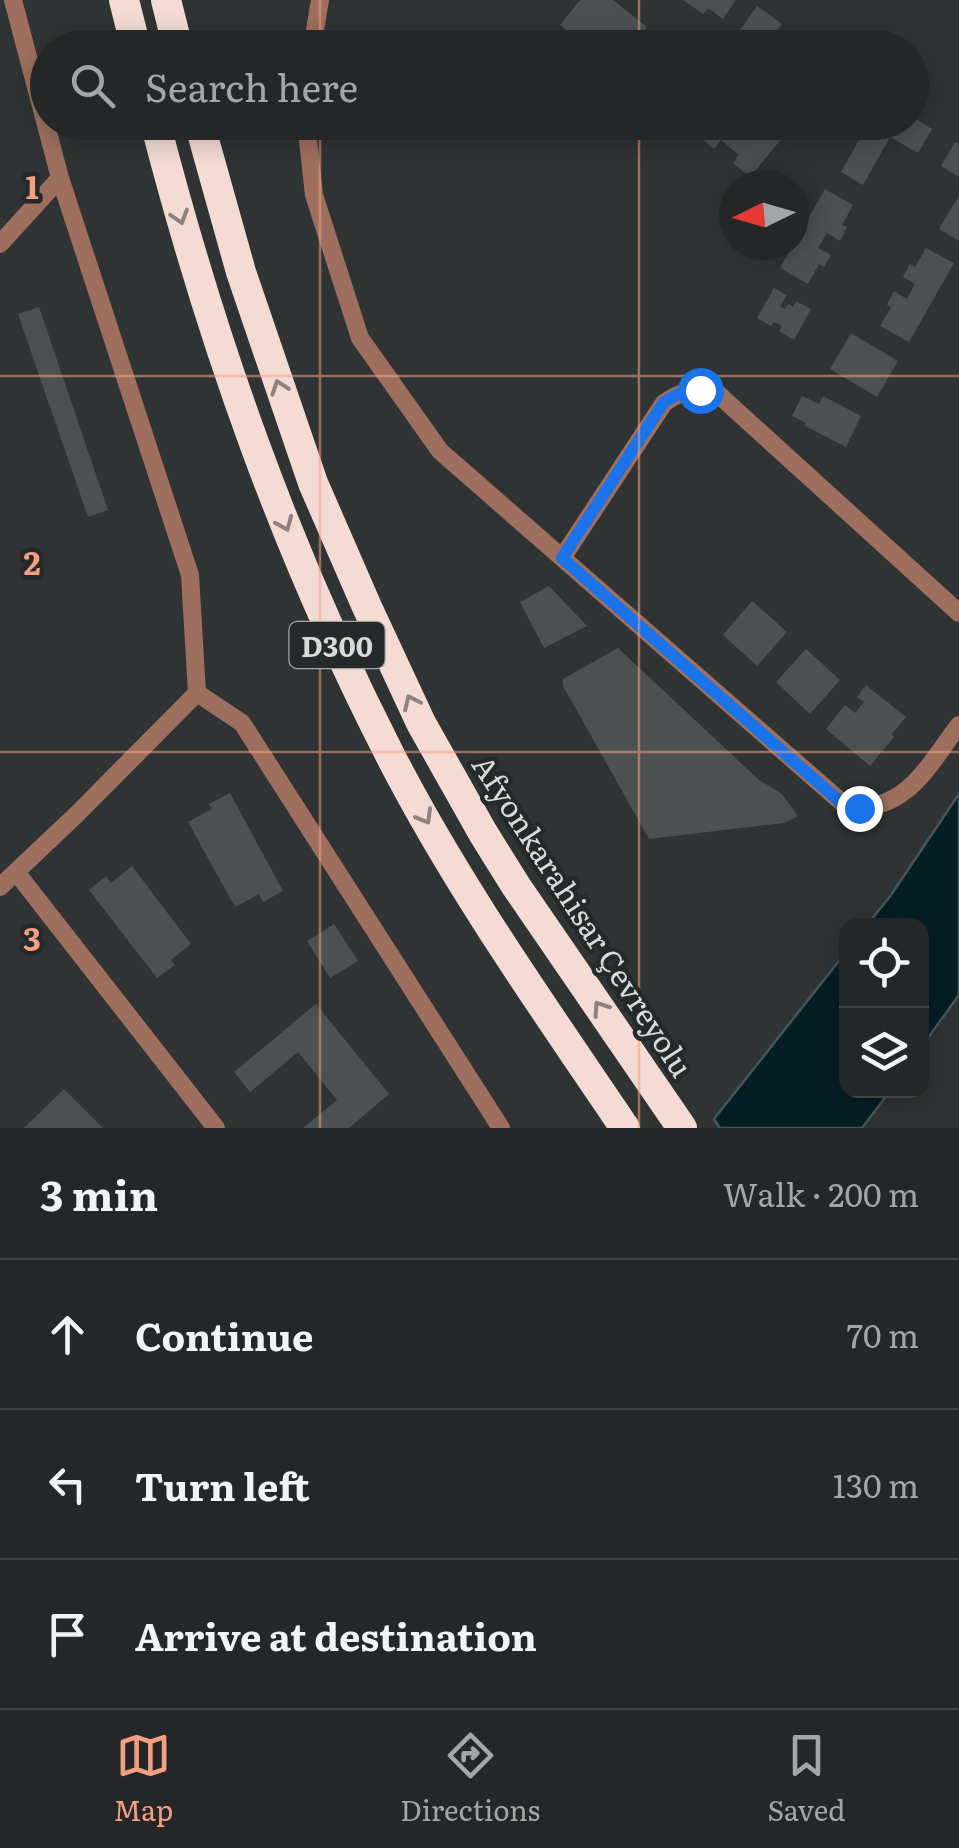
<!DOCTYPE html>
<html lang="en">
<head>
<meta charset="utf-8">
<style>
	:root { --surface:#242627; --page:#303233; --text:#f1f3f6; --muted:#a3a5a7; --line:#414344; --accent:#f2a081 }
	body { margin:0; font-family:Literata,serif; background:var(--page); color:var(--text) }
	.controls { position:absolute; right:30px; bottom:30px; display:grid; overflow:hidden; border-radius:20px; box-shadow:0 5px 25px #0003 }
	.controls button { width:90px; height:90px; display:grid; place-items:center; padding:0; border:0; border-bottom:2px solid var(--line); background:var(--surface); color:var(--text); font:50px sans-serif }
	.compass { position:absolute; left:719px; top:170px; width:90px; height:90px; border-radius:50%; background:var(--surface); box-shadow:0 5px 25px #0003; rotate:265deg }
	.stop { position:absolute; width:30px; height:30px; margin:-22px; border:8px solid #1a73e8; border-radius:50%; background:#fff }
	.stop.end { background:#1a73e8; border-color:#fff; box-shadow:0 2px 10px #0008 }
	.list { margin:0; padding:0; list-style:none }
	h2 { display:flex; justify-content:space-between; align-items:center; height:130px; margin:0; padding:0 40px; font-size:42px }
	h2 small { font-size:32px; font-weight:400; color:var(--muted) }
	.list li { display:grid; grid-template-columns:65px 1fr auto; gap:30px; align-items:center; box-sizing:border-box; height:150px; padding:0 40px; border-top:2px solid var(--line) }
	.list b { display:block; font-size:38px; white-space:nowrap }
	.list em { font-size:32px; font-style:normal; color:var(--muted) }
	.icon { flex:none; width:55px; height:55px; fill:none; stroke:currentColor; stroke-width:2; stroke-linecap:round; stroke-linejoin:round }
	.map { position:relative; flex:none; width:959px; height:1128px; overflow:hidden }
	.search { position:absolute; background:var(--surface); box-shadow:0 5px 25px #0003; left:30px; right:30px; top:30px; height:110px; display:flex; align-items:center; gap:25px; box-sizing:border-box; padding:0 35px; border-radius:55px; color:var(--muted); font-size:38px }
	.sheet { height:580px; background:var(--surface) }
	nav { display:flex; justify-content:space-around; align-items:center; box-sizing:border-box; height:140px; border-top:2px solid var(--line); background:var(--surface); font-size:28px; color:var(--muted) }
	nav a { display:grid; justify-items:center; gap:5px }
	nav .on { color:var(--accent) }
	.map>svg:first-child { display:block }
	.water { fill:#051e24; stroke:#45565b; stroke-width:2.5 }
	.building { fill:#4d5051 }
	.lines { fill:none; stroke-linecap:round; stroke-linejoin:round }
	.street { stroke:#9e6f5e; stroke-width:18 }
	.highway { stroke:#f4dcd4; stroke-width:30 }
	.oneway { stroke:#8d827f }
	.route { stroke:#1a73e8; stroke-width:12 }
	.grid { fill:none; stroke:#f2a081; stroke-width:2.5; stroke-opacity:0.55 }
	.labels { text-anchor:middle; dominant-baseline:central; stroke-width:9; stroke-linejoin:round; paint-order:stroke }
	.shield { fill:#26292a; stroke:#a3a5a6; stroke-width:2.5 }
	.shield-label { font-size:28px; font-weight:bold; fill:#d9dadb }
	.street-label { font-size:30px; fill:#d9dadb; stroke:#26292a }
	.grid-label { font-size:32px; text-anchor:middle; font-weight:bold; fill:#f2a081; stroke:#26292a; stroke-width:9; stroke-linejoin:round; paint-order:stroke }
</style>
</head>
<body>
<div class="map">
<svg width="959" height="1128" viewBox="0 0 959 1128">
	<rect width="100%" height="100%" fill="#303334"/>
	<path class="water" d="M959,794V995L922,1046V926L867,925L891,895Z
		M846,952V1090L890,1091L862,1128H720L714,1119Z"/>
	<path class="building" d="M580,0H613L647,27L631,48H601L588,37L582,43L560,25Z
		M683,0H736L723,19L708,8L703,14Z
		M757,6L782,24L766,48H733L744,32L740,30Z
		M912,117L932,129L918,153L890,137L863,185L841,172L862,135L858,133L864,122H912Z
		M705,122H737L734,126L741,132L748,122H768L784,136L750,177L733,163L739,155L721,140L714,149L696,134Z
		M955,142L959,144V177L941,166Z
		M825,189L853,205L842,225L847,227L840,241L827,233L818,248L831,255L824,267L819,264L808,284L780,268Z
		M959,196V241L939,229Z
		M926,248L954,263L909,342L880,326L891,307L887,305L894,291L907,299L915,284L903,277L910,264L915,267Z
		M774,288L787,295L780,306L785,309L788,304L793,307L796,301L811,309L794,340L779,331L782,326L774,322L771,326L757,318Z
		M39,307L108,510L88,517L18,314Z
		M851,333L898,361L877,397L830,369Z
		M802,396L819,404L823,396L861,416L846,447L805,426L806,423L792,416Z
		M549,586L587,626L544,648L520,602Z
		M752,601L787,632L757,666L723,635Z
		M618,648L759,780L781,793L798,816L784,823L649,839L563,686V679Z
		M806,649L840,680L810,714L776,682Z
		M866,685L906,717L892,734L894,737L870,766L826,729L845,705L855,713L864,702L857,697Z
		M230,793L283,891L263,902L259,894L235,907L188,822L212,809L209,804Z
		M132,866L191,944L171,960L175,965L157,978L89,890L106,876L111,883Z
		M334,924L358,961L330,978L307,941Z
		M316,1004L389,1094L349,1128H303L337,1100L298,1052L250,1092L234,1072Z
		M64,1089L103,1128H24Z"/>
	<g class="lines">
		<path class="street" d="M312,48L320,0
			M306,122L314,195L360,338L440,451L847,807C906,813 928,766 959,725
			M0,244L60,178L13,0
			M562,558L664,403C682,390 698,387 718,394L959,613
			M197,693L242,723L501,1128
			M16,872L216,1128
			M0,887L77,814L197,693L190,575L60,178"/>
		<path class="highway" d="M124,0L136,48
			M166,0L178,48
			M155,122C212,343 286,552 390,755C456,884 544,1008 625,1128
			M199,122L241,272L313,483L367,607L421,723L483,833L516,886L682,1128"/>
	</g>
	<defs><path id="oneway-chevron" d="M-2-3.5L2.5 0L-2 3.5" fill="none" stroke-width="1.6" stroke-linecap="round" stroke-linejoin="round" transform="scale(2.5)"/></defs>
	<g class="oneway">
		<use href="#oneway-chevron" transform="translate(180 217) rotate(73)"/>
		<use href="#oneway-chevron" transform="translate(279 387) rotate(-109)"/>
		<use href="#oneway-chevron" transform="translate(285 524) rotate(67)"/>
		<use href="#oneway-chevron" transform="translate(411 702) rotate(-115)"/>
		<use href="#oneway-chevron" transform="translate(425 817) rotate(60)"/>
		<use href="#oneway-chevron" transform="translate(600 1008) rotate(-124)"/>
	</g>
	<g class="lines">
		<path class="route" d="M700,390L682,392L664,402L562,558L847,808H859"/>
	</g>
	<path class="grid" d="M320,0V48M639,0V48M320,122V1128M639,122V1128M0,376H959M0,752H959"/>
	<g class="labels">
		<rect class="shield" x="289.5" y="622" width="95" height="46" rx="8"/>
		<g class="shield-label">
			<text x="337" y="645">D300</text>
		</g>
		<g class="street-label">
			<text transform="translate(584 915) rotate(57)">Afyonkarahisar Çevreyolu</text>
		</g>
	</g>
	<g class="grid-label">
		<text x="32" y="199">1</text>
		<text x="32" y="575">2</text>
		<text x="32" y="951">3</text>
	</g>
</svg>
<div class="controls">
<button><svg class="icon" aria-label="locate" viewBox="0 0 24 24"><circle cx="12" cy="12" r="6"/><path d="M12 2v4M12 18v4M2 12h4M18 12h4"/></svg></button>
<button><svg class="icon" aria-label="layers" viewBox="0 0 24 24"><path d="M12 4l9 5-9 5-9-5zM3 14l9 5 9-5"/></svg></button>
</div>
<svg class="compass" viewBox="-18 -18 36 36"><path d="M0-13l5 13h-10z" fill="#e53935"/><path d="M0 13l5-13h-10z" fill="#a3a5a7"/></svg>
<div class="stop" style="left:700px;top:390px"></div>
<div class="stop end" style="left:859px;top:808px"></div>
<div class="search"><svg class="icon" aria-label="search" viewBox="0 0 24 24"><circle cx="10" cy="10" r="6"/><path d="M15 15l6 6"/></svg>Search here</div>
</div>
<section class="sheet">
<h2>3 min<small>Walk · 200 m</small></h2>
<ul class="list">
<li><svg class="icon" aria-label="ahead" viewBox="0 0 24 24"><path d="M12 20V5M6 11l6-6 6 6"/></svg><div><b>Continue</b></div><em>70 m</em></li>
<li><svg class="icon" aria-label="left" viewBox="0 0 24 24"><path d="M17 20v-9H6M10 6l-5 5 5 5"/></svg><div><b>Turn left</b></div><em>130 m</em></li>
<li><svg class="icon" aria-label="arrive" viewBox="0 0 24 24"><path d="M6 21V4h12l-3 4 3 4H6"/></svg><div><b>Arrive at destination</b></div></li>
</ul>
</section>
<nav>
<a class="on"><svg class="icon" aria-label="map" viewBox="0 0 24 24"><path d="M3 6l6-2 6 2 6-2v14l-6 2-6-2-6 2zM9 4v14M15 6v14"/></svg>Map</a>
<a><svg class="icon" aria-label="directions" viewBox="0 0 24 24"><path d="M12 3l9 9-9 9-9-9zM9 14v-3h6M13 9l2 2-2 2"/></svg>Directions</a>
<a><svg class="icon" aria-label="saved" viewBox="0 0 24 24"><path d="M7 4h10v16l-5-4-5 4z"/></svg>Saved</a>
</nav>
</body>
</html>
